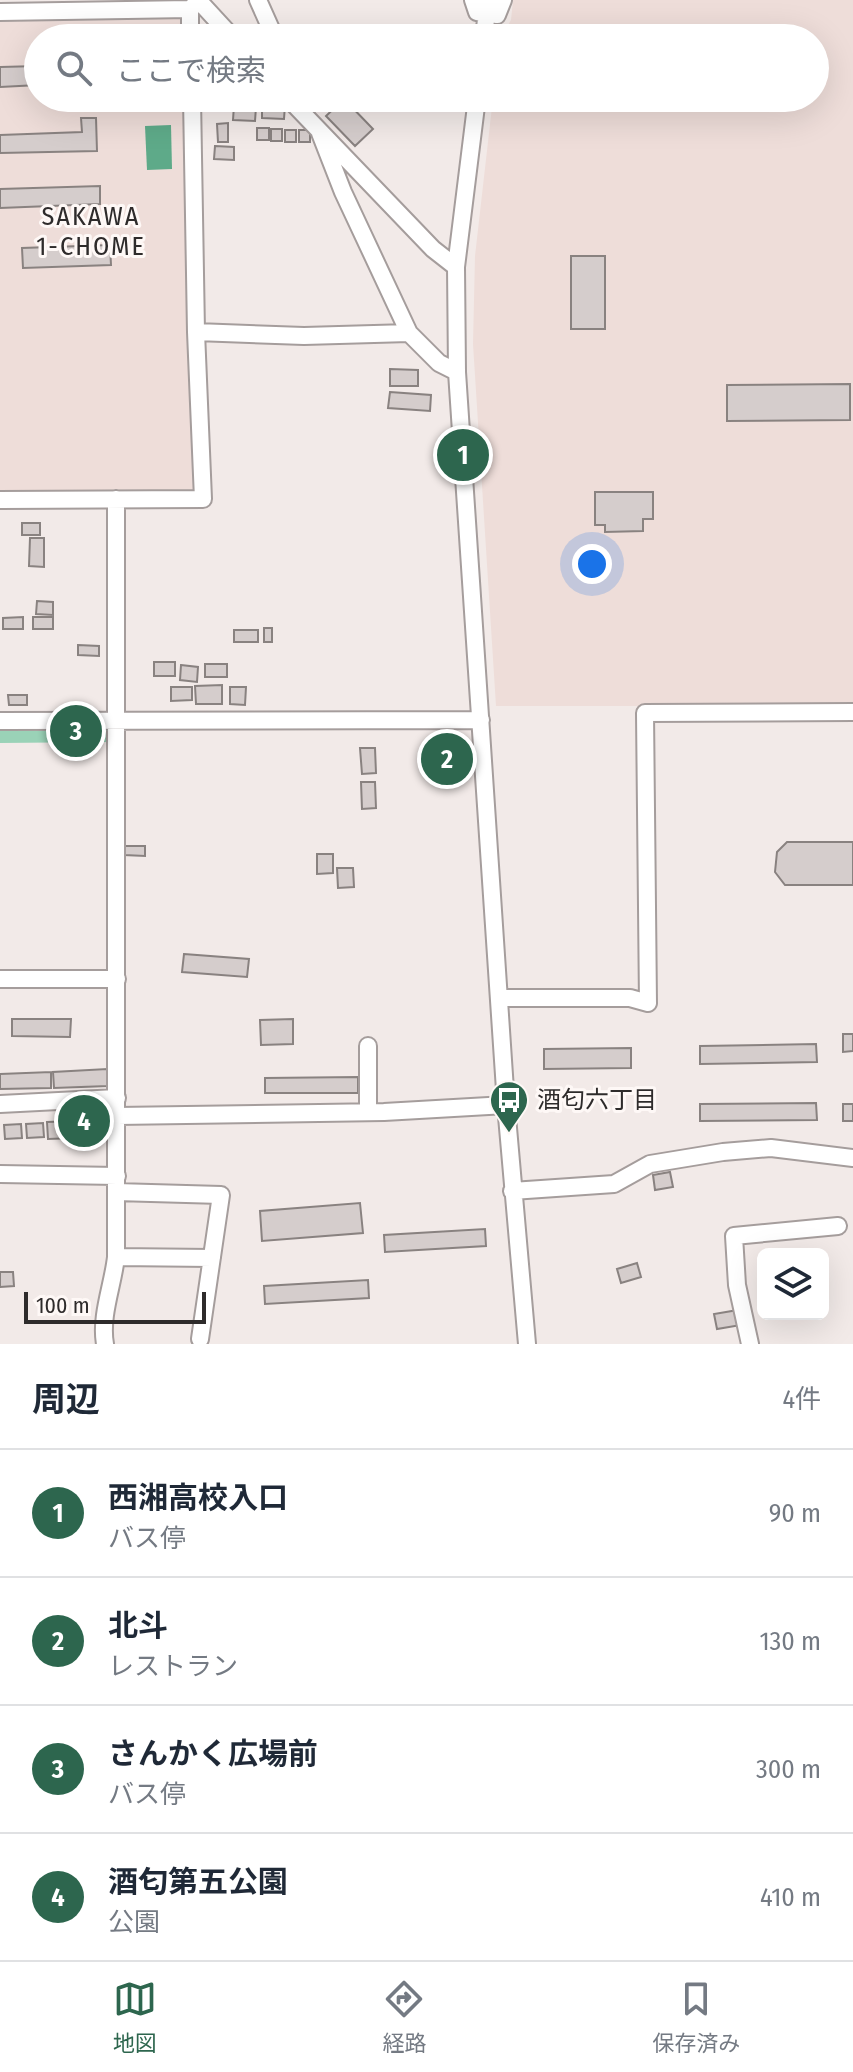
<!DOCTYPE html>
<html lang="ja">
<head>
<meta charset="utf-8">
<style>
	:root { --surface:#fff; --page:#f2f2f3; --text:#1f2937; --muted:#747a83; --line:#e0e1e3; --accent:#2d664e }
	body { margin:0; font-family:"Fira Sans Condensed","Noto Sans JP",sans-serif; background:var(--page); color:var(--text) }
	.controls { position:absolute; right:24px; bottom:24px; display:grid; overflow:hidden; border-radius:12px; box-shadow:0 8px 32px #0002 }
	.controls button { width:72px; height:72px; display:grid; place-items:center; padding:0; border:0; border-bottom:2px solid var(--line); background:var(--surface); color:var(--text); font:40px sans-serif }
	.scale { position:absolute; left:24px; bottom:20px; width:182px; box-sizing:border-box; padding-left:8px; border:4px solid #2e2b2b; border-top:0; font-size:22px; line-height:28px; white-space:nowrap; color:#2e2b2b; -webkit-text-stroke:6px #fef8f6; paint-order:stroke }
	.you { position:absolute; left:592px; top:564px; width:28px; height:28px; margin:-20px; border:6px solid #fff; border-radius:50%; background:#1a73e8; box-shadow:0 0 0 12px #1a73e833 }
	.badge { display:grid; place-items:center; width:52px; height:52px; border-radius:50%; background:var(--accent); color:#fff; font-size:26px; font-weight:700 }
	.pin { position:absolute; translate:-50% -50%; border:4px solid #fff; box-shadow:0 2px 8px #0006 }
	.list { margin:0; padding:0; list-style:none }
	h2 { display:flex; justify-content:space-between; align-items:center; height:104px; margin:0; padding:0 32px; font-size:34px }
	h2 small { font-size:26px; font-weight:400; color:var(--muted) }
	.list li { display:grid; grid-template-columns:52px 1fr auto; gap:24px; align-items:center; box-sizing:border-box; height:128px; padding:0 32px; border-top:2px solid var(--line) }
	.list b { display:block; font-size:30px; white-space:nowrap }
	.list p { margin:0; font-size:26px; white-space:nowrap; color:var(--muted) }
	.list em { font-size:26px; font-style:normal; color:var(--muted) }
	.icon { flex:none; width:44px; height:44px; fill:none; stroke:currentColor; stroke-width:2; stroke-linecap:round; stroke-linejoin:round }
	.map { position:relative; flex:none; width:853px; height:1344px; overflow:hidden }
	.search { position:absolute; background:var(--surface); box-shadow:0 8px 32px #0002; left:24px; right:24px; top:24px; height:88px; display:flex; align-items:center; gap:20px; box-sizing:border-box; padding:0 28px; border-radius:44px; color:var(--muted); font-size:30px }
	.sheet { height:616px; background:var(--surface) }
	nav { display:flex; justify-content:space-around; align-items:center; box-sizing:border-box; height:112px; border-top:2px solid var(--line); background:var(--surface); font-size:22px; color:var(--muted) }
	nav a { display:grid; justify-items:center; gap:4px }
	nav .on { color:var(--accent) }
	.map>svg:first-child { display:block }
	.built { fill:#eeddd9 }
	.green { fill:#9ad2b7 }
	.water { fill:#5eaa89 }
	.building { fill:#d5cdcc; stroke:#898280; stroke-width:2 }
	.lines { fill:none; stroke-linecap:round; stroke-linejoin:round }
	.minor-casing { stroke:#a59d9c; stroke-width:20 }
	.minor { stroke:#fff; stroke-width:16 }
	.labels { text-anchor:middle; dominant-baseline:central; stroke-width:6; stroke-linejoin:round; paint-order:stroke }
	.poi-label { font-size:24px; fill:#2e2b2b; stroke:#fef8f6; text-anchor:start }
	.neighbourhood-label { font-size:26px; letter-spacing:2px; fill:#2e2b2b; stroke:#fef8f6 }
</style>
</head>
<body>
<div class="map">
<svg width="853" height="1344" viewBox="0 0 853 1344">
	<rect width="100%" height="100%" fill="#f2eae8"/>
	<path class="built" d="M513,0H853V706H496L473,344L475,256L493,98H815V38H500L511,20Z
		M182,16L186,38H38V98H188L201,492L0,497V17Z"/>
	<path class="green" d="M109,730V742L0,743V731Z
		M92,1102L94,1142L76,1143L74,1103Z"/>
	<path class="water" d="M171,125L172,169L147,170L145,126Z"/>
	<path class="building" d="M38,66V85L0,87V67Z
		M344,99L373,129L355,146L326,116Z
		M234,105L256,107L255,121L233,120Z
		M262,105H285L284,119L262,118Z
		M81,118H96L97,151L0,153V135L82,132Z
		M228,123V142H218L217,124Z
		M257,128H269V140H257Z
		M271,129H282V141H271Z
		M285,130H296V142H285Z
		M299,130H310V142H299Z
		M215,146L234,147V160L214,159Z
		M100,186V204L0,208V189Z
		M110,245L111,265L23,268L22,248Z
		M571,256H605V329H571Z
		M390,369L418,370V386H390Z
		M850,384V420L727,421V385Z
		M390,392L431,395L430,411L388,408Z
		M595,492H653V519H643V531L605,532V525H595Z
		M22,523H40V535H22Z
		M30,538H44V567L29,566Z
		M37,601L53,602V615L36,614Z
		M23,617V629H3V618Z
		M33,617H53V629H33Z
		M264,628H272V642H264Z
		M234,630H258V642H234Z
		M78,645L99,646V656L78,655Z
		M154,662H175V676H154Z
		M205,664H227V677H205Z
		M181,665L198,667L197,682L180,680Z
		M222,685V704H196L195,686Z
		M171,687H192V700L171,701Z
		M230,687H246L245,705L230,704Z
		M8,695H27V705H9Z
		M360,748H375L376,773L362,774Z
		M361,782H375L376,808L362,809Z
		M787,842H853V885H785L775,872L777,852Z
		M124,846H145V856L124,855Z
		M317,854H333V873L317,874Z
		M337,868H353L354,887L338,888Z
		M184,954L249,959L247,977L182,972Z
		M12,1019H71L70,1037L12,1036Z
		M293,1019V1044L261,1045L260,1020Z
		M843,1034H853V1051L843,1052Z
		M816,1044L817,1062L700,1064V1046Z
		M631,1048V1068L544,1069V1049Z
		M107,1069L108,1086L54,1088L53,1072Z
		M51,1072V1088L0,1089V1074Z
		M358,1077V1093H265V1078Z
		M816,1103L817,1120L700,1121V1104Z
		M843,1104H853V1121H843Z
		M74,1121L75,1138L48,1139L47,1122Z
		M43,1123L44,1137L27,1138L26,1124Z
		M21,1124L22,1138L5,1139L4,1125Z
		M670,1172L673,1187L655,1190L653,1175Z
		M360,1203L363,1233L262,1241L260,1211Z
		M485,1229L486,1246L385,1252L384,1235Z
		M637,1263L641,1277L621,1283L617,1269Z
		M0,1272H13L14,1286L0,1287Z
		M368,1280L369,1298L265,1304L264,1286Z
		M738,1310L741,1325L717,1329L714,1314Z"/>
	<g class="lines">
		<defs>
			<path id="minor" d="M258,0L275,38
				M473,0L477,12L497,15L503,0
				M190,9V38
				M0,12L190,9L199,1L233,38
				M484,38L488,0
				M192,98L196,332
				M288,98L433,249L456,267
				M477,98L456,267L457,372L506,1105L527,1344
				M320,133L343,192L409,333L439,363L457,372
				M0,500L203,499L196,332L304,336L409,333
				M0,721L481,720
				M0,979H117
				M499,998H630L648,1003
				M648,1003L645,713L853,712
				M368,1046V1112
				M0,1104L117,1098
				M117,1116L384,1112L506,1105
				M0,1174L117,1176
				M512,1191L614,1184L650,1164L723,1152L771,1148L853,1158
				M116,1192L221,1195L200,1339
				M116,1257L212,1258
				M105,1344C100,1316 113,1285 116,1257V499
				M750,1344L737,1285L734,1236L838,1226"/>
		</defs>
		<use href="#minor" class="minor-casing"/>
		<use href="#minor" class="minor"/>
	</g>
	<defs>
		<symbol id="bus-pin" viewBox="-11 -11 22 30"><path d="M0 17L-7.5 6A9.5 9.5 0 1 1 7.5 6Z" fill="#2d664e" stroke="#fef8f6"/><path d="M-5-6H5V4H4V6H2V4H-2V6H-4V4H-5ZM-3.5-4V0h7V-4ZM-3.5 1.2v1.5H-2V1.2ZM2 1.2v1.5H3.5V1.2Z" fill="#fff"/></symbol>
	</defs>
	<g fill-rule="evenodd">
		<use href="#bus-pin" x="487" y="1078" width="44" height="60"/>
	</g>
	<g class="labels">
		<g class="poi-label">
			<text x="537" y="1100">酒匂六丁目</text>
		</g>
		<g class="neighbourhood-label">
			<text x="91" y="216">SAKAWA<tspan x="91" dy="30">1-CHOME</tspan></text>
		</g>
	</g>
</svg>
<div class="controls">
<button><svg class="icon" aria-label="layers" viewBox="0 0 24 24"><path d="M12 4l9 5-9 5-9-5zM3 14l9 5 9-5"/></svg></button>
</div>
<div class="scale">100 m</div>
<div class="you"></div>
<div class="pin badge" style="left:463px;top:455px">1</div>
<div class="pin badge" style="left:447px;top:759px">2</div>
<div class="pin badge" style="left:76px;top:731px">3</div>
<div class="pin badge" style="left:84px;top:1121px">4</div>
<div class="search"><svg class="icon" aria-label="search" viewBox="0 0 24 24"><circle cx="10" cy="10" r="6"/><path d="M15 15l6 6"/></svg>ここで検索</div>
</div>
<section class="sheet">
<h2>周辺<small>4件</small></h2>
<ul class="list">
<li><span class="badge">1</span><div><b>西湘高校入口</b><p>バス停</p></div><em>90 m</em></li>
<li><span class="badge">2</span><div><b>北斗</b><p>レストラン</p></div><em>130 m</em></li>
<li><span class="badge">3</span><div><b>さんかく広場前</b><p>バス停</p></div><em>300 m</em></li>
<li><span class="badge">4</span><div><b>酒匂第五公園</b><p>公園</p></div><em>410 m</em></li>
</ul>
</section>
<nav>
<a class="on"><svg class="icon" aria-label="map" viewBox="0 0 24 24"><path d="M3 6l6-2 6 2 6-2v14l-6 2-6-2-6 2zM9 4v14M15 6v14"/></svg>地図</a>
<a><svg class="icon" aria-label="directions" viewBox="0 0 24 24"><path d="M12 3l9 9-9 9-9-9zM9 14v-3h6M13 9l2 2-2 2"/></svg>経路</a>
<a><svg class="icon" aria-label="saved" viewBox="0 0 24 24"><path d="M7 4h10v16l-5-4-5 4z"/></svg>保存済み</a>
</nav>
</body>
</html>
